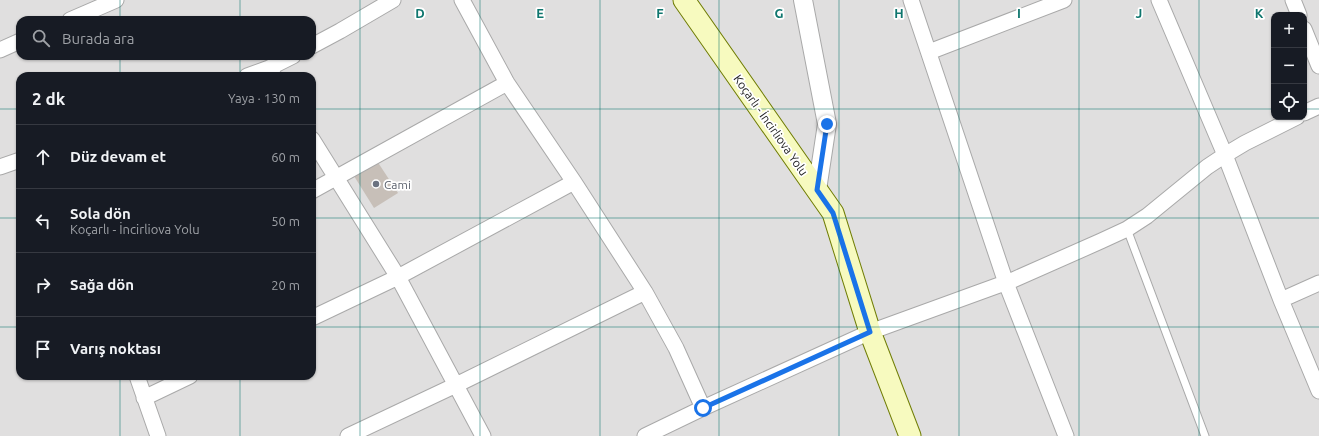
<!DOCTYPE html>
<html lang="tr">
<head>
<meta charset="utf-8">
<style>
	:root { --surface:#171b24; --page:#20242c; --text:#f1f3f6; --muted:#9ea1a6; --line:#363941 }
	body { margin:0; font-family:Ubuntu,sans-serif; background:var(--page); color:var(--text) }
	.controls { position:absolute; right:12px; top:12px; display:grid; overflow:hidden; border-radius:8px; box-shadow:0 1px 3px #0004 }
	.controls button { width:36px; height:36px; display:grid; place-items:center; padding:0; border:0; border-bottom:1px solid var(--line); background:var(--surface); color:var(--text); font:20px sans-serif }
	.stop { position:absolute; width:12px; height:12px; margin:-9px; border:3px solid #1a73e8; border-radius:50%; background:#fff }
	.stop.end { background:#1a73e8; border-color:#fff; box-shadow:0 1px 4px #0008 }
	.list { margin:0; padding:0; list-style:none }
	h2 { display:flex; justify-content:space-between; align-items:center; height:52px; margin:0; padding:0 16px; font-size:17px }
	h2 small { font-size:13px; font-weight:400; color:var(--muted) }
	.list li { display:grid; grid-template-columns:26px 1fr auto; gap:12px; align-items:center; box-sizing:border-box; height:64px; padding:0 16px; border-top:1px solid var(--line) }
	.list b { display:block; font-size:15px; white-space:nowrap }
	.list p { margin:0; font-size:13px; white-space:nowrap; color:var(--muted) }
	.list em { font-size:13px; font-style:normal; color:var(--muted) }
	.icon { flex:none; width:22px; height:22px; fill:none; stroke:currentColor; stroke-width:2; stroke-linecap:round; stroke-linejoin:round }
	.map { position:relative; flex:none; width:1319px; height:436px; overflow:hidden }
	.search { position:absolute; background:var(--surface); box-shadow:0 1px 3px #0004; left:16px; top:16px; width:300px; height:44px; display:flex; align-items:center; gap:10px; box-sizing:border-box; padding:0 14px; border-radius:12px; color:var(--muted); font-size:15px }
	.panel { position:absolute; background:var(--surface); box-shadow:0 1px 3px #0004; left:16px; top:72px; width:300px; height:308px; border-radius:12px }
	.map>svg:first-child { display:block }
	.residential { fill:#e0dfdf; fill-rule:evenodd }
	.building { fill:#c7bfb8 }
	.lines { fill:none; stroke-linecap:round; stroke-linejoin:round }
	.service-casing { stroke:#a9a9a9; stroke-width:9 }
	.minor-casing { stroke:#a9a9a9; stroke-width:17 }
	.tertiary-casing { stroke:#a9a9a9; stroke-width:20 }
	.secondary-casing { stroke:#707d05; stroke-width:23 }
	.service { stroke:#fff; stroke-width:7 }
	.minor { stroke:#fff; stroke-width:15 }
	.tertiary { stroke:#fff; stroke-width:18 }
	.secondary { stroke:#f7fabf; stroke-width:21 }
	.route { stroke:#1a73e8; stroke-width:5 }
	.grid { fill:none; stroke:#0f766e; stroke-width:1; stroke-opacity:0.55 }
	.worship-dot { fill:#6b7280; stroke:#fff; stroke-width:1.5 }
	.labels { text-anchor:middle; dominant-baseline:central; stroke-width:3.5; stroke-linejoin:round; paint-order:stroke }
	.street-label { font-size:12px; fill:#222; stroke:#fff }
	.worship-label { font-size:12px; fill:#5b616d; stroke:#fff; text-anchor:start }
	.grid-label { font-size:13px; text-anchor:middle; font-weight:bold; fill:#0f766e; stroke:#fff; stroke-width:3.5; stroke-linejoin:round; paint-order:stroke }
</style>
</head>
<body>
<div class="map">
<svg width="1319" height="436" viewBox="0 0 1319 436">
	<rect width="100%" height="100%" fill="#f2efe9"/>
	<path class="residential" d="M0,0H1319V436H0ZM1274,15H1304V117H1274ZM20,20H312V56H20ZM20,76H312V376H20Z"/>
	<path class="building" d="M377,161L398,193L374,208L354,176Z"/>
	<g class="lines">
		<defs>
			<path id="service" d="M1127,229L1205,436"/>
			<path id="minor" d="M462,0L507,83L574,182L645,292L676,348L703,408
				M911,0L1006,283L1066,436
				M1159,0L1225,155L1281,300L1319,391
				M1293,0L1299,15
				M70,20L116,0
				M1304,29L1319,66
				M312,46L340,31L393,0
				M0,50L20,41
				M929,52L1064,0
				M269,68L293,56
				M247,76L269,68L274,76
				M1304,113L1319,106
				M312,139L398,277L483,436
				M0,167L20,160
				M312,191L507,83
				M1281,300L1319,283
				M312,318L398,277L574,182
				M137,376L158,436
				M144,398L190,376
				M348,436L456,385L645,292
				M645,436L703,408L870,332L1013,280L1101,241L1127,229L1147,216L1207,167L1225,155L1245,143L1297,117"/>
			<path id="tertiary" d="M803,0L827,124L817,190"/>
			<path id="secondary" d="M684,0L833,213L870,332L910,436"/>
		</defs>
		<use href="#service" class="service-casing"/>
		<use href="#minor" class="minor-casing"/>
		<use href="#tertiary" class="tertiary-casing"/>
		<use href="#secondary" class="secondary-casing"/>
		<use href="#service" class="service"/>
		<use href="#minor" class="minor"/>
		<use href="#tertiary" class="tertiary"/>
		<use href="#secondary" class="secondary"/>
	</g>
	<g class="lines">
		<path class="route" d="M703,408L870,332L833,213L817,190L827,124"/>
	</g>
	<path class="grid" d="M120,0V20M240,0V20M360,0V436M480,0V436M600,0V436M719,0V436M839,0V436M959,0V436M1079,0V436M1199,0V436M120,56V76M240,56V76M0,109H20M312,109H1274M1304,109H1319M0,218H20M312,218H1319M0,327H20M312,327H1319M120,376V436M240,376V436"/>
	<circle class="worship-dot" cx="376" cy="184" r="4"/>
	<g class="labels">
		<g class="street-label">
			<text transform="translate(771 125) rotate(55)">Koçarlı - İncirliova Yolu</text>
		</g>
		<g class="worship-label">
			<text x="384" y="184">Cami</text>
		</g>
	</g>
	<g class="grid-label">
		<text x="420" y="18">D</text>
		<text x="540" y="18">E</text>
		<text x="660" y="18">F</text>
		<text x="779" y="18">G</text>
		<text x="899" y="18">H</text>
		<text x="1019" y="18">I</text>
		<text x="1139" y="18">J</text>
		<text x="1259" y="18">K</text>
	</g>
</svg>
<div class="controls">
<button>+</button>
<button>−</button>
<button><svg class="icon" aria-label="locate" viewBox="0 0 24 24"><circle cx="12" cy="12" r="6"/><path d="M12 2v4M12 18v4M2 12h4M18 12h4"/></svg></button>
</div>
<div class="stop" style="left:703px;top:408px"></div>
<div class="stop end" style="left:827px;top:124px"></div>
<div class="search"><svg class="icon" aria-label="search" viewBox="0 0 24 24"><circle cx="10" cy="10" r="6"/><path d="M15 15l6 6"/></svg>Burada ara</div>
<section class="panel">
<h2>2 dk<small>Yaya · 130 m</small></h2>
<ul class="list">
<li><svg class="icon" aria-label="ahead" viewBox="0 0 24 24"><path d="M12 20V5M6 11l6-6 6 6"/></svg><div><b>Düz devam et</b></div><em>60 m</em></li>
<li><svg class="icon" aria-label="left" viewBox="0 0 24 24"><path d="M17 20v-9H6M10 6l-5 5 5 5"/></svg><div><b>Sola dön</b><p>Koçarlı - İncirliova Yolu</p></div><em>50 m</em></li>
<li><svg class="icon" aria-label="right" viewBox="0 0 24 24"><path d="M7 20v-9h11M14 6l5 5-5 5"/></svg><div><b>Sağa dön</b></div><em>20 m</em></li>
<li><svg class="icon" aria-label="arrive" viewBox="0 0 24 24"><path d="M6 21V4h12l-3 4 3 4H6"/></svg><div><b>Varış noktası</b></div></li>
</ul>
</section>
</div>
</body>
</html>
